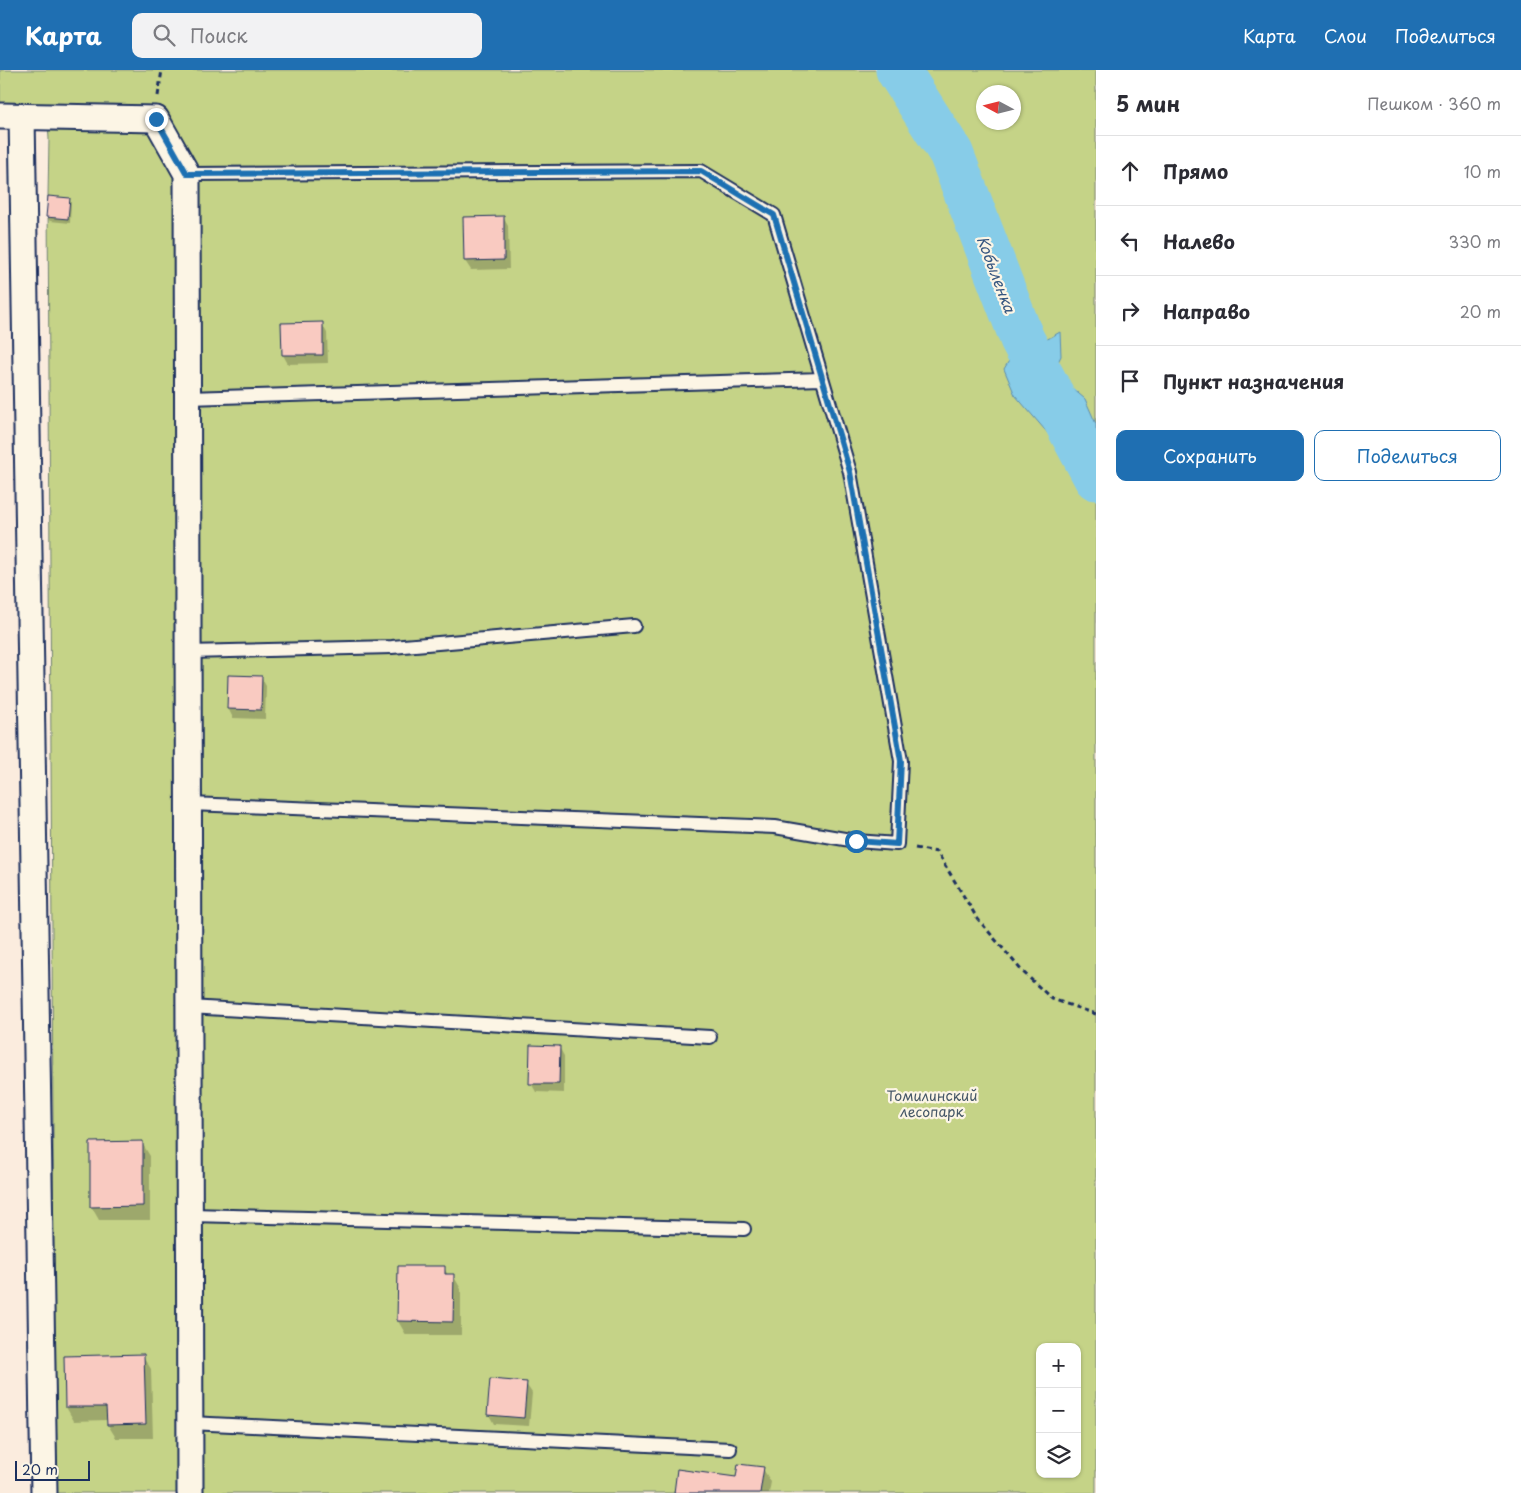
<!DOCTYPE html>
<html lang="ru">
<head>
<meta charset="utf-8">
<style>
	:root { --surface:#fff; --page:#f2f2f3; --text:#2b2b33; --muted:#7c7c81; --line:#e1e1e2; --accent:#1f6fb2 }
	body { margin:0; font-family:"Playpen Sans",sans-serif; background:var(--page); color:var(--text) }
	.controls { position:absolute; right:15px; bottom:15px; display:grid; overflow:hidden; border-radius:10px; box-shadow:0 1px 4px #0004 }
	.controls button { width:45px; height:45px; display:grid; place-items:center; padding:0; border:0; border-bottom:1px solid var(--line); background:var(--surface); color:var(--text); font:25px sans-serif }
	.compass { position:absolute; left:976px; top:15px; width:45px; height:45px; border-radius:50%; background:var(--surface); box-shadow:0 1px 4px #0004; rotate:277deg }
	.scale { position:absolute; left:15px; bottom:12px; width:75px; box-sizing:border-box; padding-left:5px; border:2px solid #1b2f5e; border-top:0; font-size:14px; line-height:18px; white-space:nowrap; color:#1b2f5e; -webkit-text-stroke:4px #fcf5e5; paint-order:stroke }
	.stop { position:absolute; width:15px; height:15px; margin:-11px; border:4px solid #1f6fb2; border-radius:50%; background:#fff }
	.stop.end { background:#1f6fb2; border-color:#fff; box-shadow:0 1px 5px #0008 }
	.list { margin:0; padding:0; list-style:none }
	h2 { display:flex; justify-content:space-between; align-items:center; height:65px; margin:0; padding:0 20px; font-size:21px }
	h2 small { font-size:16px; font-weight:400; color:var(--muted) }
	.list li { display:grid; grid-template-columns:32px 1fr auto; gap:15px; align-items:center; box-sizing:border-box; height:70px; padding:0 20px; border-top:1px solid var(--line) }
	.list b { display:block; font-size:19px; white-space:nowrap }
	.list em { font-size:16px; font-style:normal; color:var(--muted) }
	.actions { display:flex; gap:10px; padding:15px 20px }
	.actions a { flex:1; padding:11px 0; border:1px solid var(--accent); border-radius:10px; text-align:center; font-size:18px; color:var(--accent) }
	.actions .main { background:var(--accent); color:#fff }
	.icon { flex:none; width:28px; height:28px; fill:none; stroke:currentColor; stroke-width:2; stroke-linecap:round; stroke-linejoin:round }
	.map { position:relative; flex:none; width:1096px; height:1423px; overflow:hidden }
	header { display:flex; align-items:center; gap:30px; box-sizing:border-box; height:70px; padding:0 25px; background:var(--accent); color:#fff }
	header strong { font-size:24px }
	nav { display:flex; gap:28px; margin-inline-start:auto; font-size:18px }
	.search { width:350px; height:45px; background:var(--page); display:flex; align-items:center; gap:12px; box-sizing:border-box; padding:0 18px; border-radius:10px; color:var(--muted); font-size:19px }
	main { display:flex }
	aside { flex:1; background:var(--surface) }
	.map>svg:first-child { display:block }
	.green { fill:#c5d387; stroke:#708172; fill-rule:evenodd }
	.water { fill:#87cce8; stroke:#5c8db1 }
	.shadow { fill:#0003 }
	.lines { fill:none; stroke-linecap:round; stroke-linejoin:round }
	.river { stroke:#87cce8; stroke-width:45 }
	.building { fill:#f9cac1; stroke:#1b2f5e }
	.service-casing { stroke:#1b2f5e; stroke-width:16 }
	.minor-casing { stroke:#1b2f5e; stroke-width:29 }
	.path { stroke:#1b2f5e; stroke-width:3; stroke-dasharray:5 4; stroke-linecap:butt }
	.service { stroke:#fcf5e5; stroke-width:12 }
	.minor { stroke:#fcf5e5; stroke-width:25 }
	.route { stroke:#1f6fb2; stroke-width:6 }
	.labels { text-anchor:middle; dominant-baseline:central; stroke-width:4.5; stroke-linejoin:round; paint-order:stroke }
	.park-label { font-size:14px; fill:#465868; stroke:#fcf5e5 }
	.water-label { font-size:15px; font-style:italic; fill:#365680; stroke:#fcf5e5 }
</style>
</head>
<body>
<header>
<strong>Карта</strong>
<div class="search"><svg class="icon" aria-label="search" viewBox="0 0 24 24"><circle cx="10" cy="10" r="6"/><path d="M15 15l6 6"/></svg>Поиск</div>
<nav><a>Карта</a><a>Слои</a><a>Поделиться</a></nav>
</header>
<main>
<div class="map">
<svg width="1096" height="1423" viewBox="0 0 1096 1423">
	<rect width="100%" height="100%" fill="#fbecde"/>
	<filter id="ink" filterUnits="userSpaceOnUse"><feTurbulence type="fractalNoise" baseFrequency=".02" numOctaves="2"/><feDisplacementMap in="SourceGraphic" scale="10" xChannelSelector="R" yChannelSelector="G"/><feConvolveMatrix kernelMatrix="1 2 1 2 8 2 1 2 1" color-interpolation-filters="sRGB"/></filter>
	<g filter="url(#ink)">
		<path class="green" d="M0,0H1096V1423H55L48,126L49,69L47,35L0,33ZM984,22H1014V52H984ZM1040,1277H1077V1404H1040Z"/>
		<path class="water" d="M1060,262L1061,286L1053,302L1085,329L1096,354V386L1087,392L1069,388L1015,325L1004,299L1022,269L1039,274Z"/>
		<path class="shadow" d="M69,129L71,133L70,153L50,151L47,147Z
			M503,147L508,156L509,199L471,200L465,191Z
			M282,254H322L327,263L328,293L288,294L283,285Z
			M261,607L266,616L265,649L233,648L228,638Z
			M559,977L564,986V1023L536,1022L531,1013Z
			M142,1073L150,1086V1150H99L91,1136Z
			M444,1198L448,1205H453L461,1219V1265H406L398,1251Z
			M143,1286L151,1299L153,1368H116L108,1355V1350L74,1351L66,1337L65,1287Z
			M526,1314L532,1323L529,1356L494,1354L489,1345Z
			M763,1399L771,1412L769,1423H675L737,1408Z"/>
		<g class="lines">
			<path class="river" d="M898,0L951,83L1022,269L1096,408"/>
		</g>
		<path class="building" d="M48,126L70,128L68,149L46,147Z
			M504,146V190L464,191L463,147Z
			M323,252V285H282L281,253Z
			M228,605L262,606L261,640L227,639Z
			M530,975L560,976L559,1014H529Z
			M143,1071V1136L90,1137V1072Z
			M398,1196H445V1204H454L453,1252L397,1251Z
			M144,1284L146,1354L107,1355L106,1337H65L64,1286Z
			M490,1309L527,1312L524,1348L487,1345Z
			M738,1394L764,1397L760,1423H674L677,1399L736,1407Z"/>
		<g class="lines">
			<defs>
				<path id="service" d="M187,104L701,101L774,145L850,402L901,691L897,774L856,771L775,757L189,734
					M188,328L822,309
					M188,582L392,577L634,556
					M189,937L710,967
					M190,1145L744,1159
					M190,1353L730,1379"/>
				<path id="minor" d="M0,46L156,49L187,104L190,1423
					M22,46L44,1423"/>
			</defs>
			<use href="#service" class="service-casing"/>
			<use href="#minor" class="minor-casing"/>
			<path class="path" d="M158,26L162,0
				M915,778L937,782L977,848L1022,901L1052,929L1096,944"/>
			<use href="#service" class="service"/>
			<use href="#minor" class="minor"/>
		</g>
	</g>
	<g class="lines" filter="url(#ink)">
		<path class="route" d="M156,49L187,104L701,101L774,145L850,402L901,691L897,774L856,771"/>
	</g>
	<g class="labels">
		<g class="park-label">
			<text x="932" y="1025">Томилинский<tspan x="932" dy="16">лесопарк</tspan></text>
		</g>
		<g class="water-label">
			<text transform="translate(997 204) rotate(69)">Кобыленка</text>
		</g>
	</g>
</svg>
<div class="controls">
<button>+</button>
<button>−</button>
<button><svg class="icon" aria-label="layers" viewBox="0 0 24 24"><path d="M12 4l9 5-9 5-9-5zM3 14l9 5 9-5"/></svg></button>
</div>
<svg class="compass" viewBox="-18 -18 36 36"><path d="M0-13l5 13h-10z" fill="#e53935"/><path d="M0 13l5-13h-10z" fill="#7c7c81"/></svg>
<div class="scale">20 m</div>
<div class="stop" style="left:856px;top:771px"></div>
<div class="stop end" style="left:156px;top:49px"></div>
</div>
<aside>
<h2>5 мин<small>Пешком · 360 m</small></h2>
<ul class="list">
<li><svg class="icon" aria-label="ahead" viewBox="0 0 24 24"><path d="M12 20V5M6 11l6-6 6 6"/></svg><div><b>Прямо</b></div><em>10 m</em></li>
<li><svg class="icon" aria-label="left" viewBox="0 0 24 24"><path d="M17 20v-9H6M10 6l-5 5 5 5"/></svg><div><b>Налево</b></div><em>330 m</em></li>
<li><svg class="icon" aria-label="right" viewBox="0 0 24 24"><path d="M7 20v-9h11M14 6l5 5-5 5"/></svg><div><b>Направо</b></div><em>20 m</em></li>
<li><svg class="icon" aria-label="arrive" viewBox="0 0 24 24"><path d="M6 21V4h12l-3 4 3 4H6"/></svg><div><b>Пункт назначения</b></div></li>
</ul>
<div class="actions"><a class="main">Сохранить</a><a>Поделиться</a></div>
</aside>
</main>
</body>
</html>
